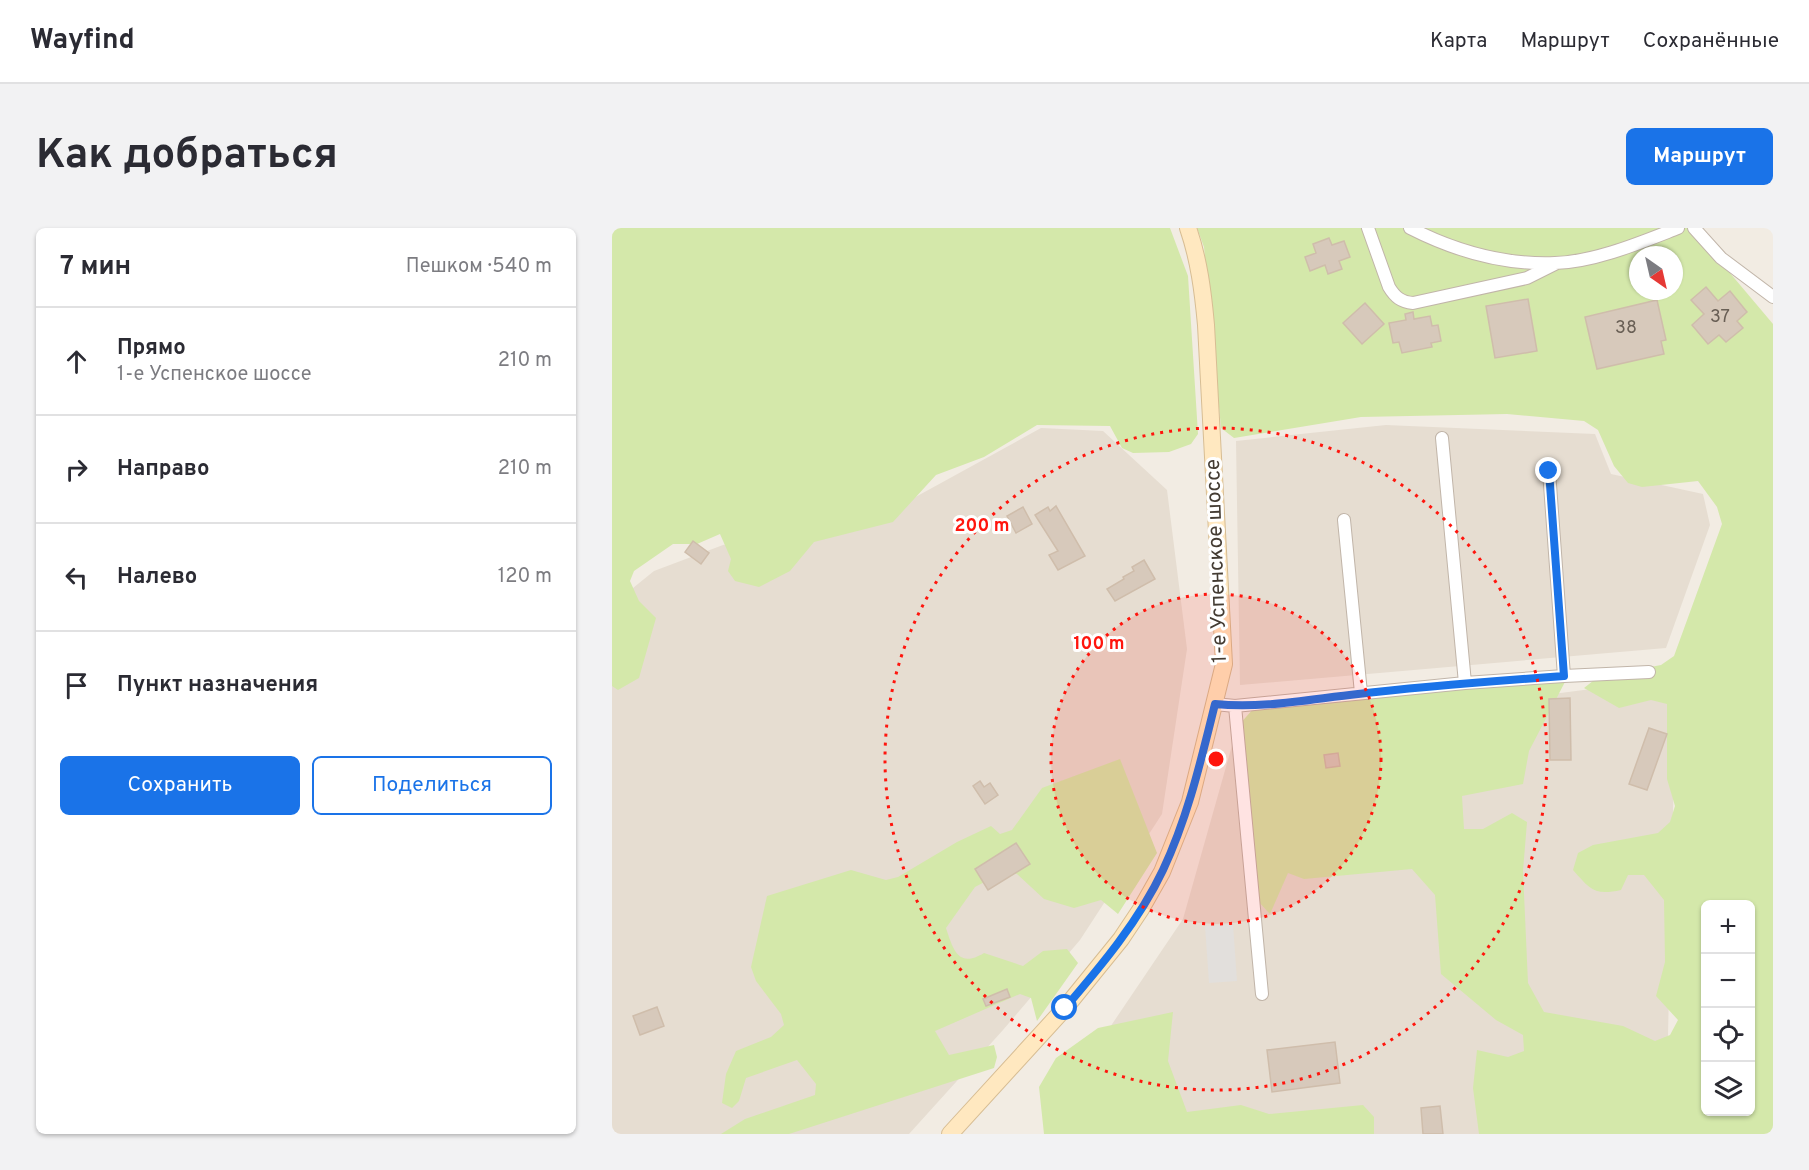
<!DOCTYPE html>
<html lang="ru">
<head>
<meta charset="utf-8">
<style>
	:root { --surface:#fff; --page:#f2f2f3; --text:#2b2b33; --muted:#7c7c81; --line:#e1e1e2; --accent:#1a73e8 }
	body { margin:0; font-family:Overpass,sans-serif; background:var(--page); color:var(--text) }
	.controls { position:absolute; right:18px; bottom:18px; display:grid; overflow:hidden; border-radius:9px; box-shadow:0 2px 4px #0004 }
	.controls button { width:54px; height:54px; display:grid; place-items:center; padding:0; border:0; border-bottom:2px solid var(--line); background:var(--surface); color:var(--text); font:30px sans-serif }
	.compass { position:absolute; left:1017px; top:18px; width:54px; height:54px; border-radius:50%; background:var(--surface); box-shadow:0 2px 4px #0004; rotate:146deg }
	.stop { position:absolute; width:18px; height:18px; margin:-14px; border:4px solid #1a73e8; border-radius:50%; background:#fff }
	.stop.end { background:#1a73e8; border-color:#fff; box-shadow:0 2px 6px #0008 }
	.list { margin:0; padding:0; list-style:none }
	h2 { display:flex; justify-content:space-between; align-items:center; height:78px; margin:0; padding:0 24px; font-size:26px }
	h2 small { font-size:20px; font-weight:400; color:var(--muted) }
	.list li { display:grid; grid-template-columns:39px 1fr auto; gap:18px; align-items:center; box-sizing:border-box; height:108px; padding:0 24px; border-top:2px solid var(--line) }
	.list b { display:block; font-size:22px; white-space:nowrap }
	.list p { margin:0; font-size:20px; white-space:nowrap; color:var(--muted) }
	.list em { font-size:20px; font-style:normal; color:var(--muted) }
	.actions { display:flex; gap:12px; padding:18px 24px }
	.actions a { flex:1; padding:14px 0; border:2px solid var(--accent); border-radius:9px; text-align:center; font-size:21px; color:var(--accent) }
	.actions .main { background:var(--accent); color:#fff }
	.icon { flex:none; width:33px; height:33px; fill:none; stroke:currentColor; stroke-width:2; stroke-linecap:round; stroke-linejoin:round }
	.map { position:relative; flex:none; width:1161px; height:906px; overflow:hidden; border-radius:9px }
	header { display:flex; align-items:center; gap:36px; box-sizing:border-box; height:84px; padding:0 30px; background:var(--surface); border-bottom:2px solid var(--line) }
	header strong { font-size:28px }
	nav { display:flex; gap:33px; margin-inline-start:auto; font-size:21px }
	.intro { display:flex; align-items:center; justify-content:space-between; box-sizing:border-box; height:144px; padding:0 36px }
	h1 { margin:0; font-size:42px }
	.button { padding:15px 27px; border-radius:9px; background:var(--accent); color:#fff; font-size:21px; font-weight:700 }
	main { display:flex; gap:36px; padding:0 36px }
	aside { flex:1; background:var(--surface); border-radius:9px; box-shadow:0 2px 4px #0004 }
	.map>svg:first-child { display:block }
	.residential { fill:#e6ddd1 }
	.green { fill:#d4e8aa; fill-rule:evenodd }
	.parking { fill:#e2dfdc }
	.building { fill:#d7c9bb; stroke:#cfbdab; stroke-width:1.5 }
	.lines { fill:none; stroke-linecap:round; stroke-linejoin:round }
	.street-casing { stroke:#c1b5a9; stroke-width:14 }
	.secondary-casing { stroke:#d7bd93; stroke-width:18 }
	.street { stroke:#fff; stroke-width:12 }
	.secondary { stroke:#ffe8c0; stroke-width:16 }
	.route { stroke:#1a73e8; stroke-width:8 }
	.ring { fill:none; stroke:#ff150d; stroke-width:3; stroke-dasharray:3 6 }
	.labels { text-anchor:middle; dominant-baseline:central; stroke-width:6; stroke-linejoin:round; paint-order:stroke }
	.number-label { font-size:18px; fill:#695f55 }
	.street-label { font-size:21px; fill:#443c33; stroke:#fff }
	.centre { fill:#ff150d; stroke:#fff; stroke-width:3 }
	.ring-label { font-size:18px; text-anchor:middle; font-weight:bold; fill:#ff150d; stroke:#fff; stroke-width:6; stroke-linejoin:round; paint-order:stroke }
</style>
</head>
<body>
<header>
<strong>Wayfind</strong>
<nav><a>Карта</a><a>Маршрут</a><a>Сохранённые</a></nav>
</header>
<div class="intro"><h1>Как добраться</h1><a class="button">Маршрут</a></div>
<main>
<aside>
<h2>7 мин<small>Пешком · 540 m</small></h2>
<ul class="list">
<li><svg class="icon" aria-label="ahead" viewBox="0 0 24 24"><path d="M12 20V5M6 11l6-6 6 6"/></svg><div><b>Прямо</b><p>1-е Успенское шоссе</p></div><em>210 m</em></li>
<li><svg class="icon" aria-label="right" viewBox="0 0 24 24"><path d="M7 20v-9h11M14 6l5 5-5 5"/></svg><div><b>Направо</b></div><em>210 m</em></li>
<li><svg class="icon" aria-label="left" viewBox="0 0 24 24"><path d="M17 20v-9H6M10 6l-5 5 5 5"/></svg><div><b>Налево</b></div><em>120 m</em></li>
<li><svg class="icon" aria-label="arrive" viewBox="0 0 24 24"><path d="M6 21V4h12l-3 4 3 4H6"/></svg><div><b>Пункт назначения</b></div></li>
</ul>
<div class="actions"><a class="main">Сохранить</a><a>Поделиться</a></div>
</aside>
<div class="map">
<svg width="1161" height="906" viewBox="0 0 1161 906">
	<rect width="100%" height="100%" fill="#f2ece3"/>
	<path class="residential" d="M774,197L983,206L999,246L1091,266L1098,297L1054,420L628,457L624,213Z
		M429,200L491,203L555,262L575,421L550,586L468,712L391,802L297,906H0V377L42,343L111,317L278,283Z
		M1064,450L1056,808L902,906H528L488,814L571,691L623,507Z"/>
	<path class="green" d="M0,0H558L576,48L586,206L579,216L557,224L521,225L510,220L498,198L425,197L372,229L324,247L281,294L202,314L178,343L147,359L123,353L116,343L119,331L108,306L85,316H61L22,343L18,353L27,373L44,390L27,450L6,462L0,458Z
		M585,0H1080L1161,96V906H867L861,860L865,822L896,829L912,823L911,807L884,792L829,746L823,667L800,641L692,651L676,645L658,686L645,672L626,498L642,480L954,452L917,523L911,556L850,568L852,601H871L900,585L915,594L911,643L916,755L932,784L1011,798L1043,813L1058,807L1066,792L1044,768L1053,734L1052,672L1032,647H1016L1009,662C982,668 978,661 961,642L966,625L981,617L1046,605L1058,594L1063,578L1055,551V476L1039,472L1007,480L972,460L986,449L1049,437L1062,428L1110,296L1105,279L1086,253L1030,259L1016,255L1002,238L986,202L972,193L895,186L749,189L622,210L609,200L592,19ZM1026,27H1062V63H1026ZM1094,676H1138V884H1094Z
		M508,531L545,625L506,686L489,672L462,680L432,671L405,646L393,643L363,659L334,700C341,721 346,741 372,725L411,738L431,723L455,721L466,735L425,793L419,770L408,766L323,803L337,827L382,817L385,829L382,840L177,906H109L133,891L203,867L204,856L185,832L134,850L127,873L120,880L110,875L114,846L124,823L159,809L172,797L169,786L144,753L139,739L155,668L239,642L274,652L286,649L345,614L379,598L388,606L400,602L430,560Z
		M561,784L556,833L575,884L629,877L657,886L751,877L762,889V906H432L427,859L444,830L486,800Z"/>
	<path class="parking" d="M621,696L625,753L597,755L593,698Z"/>
	<path class="building" d="M717,10L720,17L732,13L738,29L727,33L730,41L716,46L713,37L698,43L693,29L704,25L701,16Z
		M1094,59L1106,73L1118,63L1135,84L1125,93L1131,100L1114,114L1107,107L1096,116L1080,97L1092,86L1079,72Z
		M916,71L925,123L883,130L874,78Z
		M1045,72L1054,112L1049,113L1052,126L985,141L973,89Z
		M753,75L772,96L750,116L731,95Z
		M801,84L802,91L818,88L820,98L826,97L829,113L819,115L820,119L790,125L787,114L781,115L777,95L794,92L793,86Z
		M444,278L473,328L446,342L437,327L446,323L423,287L436,279L438,283Z
		M411,279L420,296L404,305L395,288Z
		M81,313L97,325L89,336L73,324Z
		M532,332L543,351L503,373L495,361L512,351L511,349L522,343L520,339Z
		M958,470L959,532H938L937,471Z
		M1037,500L1055,506L1035,562L1017,556Z
		M726,525L728,538L714,540L712,527Z
		M368,553L372,559L378,555L386,567L373,576L361,558Z
		M404,615L418,636L376,662L363,641Z
		M395,761L398,769L374,778L371,771Z
		M45,779L52,798L28,807L21,788Z
		M723,814L728,855L660,864L655,822Z
		M828,878L831,906H811L809,880Z"/>
	<g class="lines">
		<defs>
			<path id="street" d="M756,0L777,59C783,69 789,74 801,75L915,50L943,36
				M798,0C843,23 892,37 943,35C983,34 1030,14 1066,0
				M1082,0L1109,30L1161,69
				M830,210L853,455
				M937,243L952,448
				M732,292L749,465
				M603,476L623,478L650,766
				M623,478L853,455L952,448L1037,444"/>
			<path id="secondary" d="M338,906L453,780L509,711L529,681L550,644L578,574L612,436L594,97C591,64 587,32 576,0"/>
		</defs>
		<use href="#street" class="street-casing"/>
		<use href="#secondary" class="secondary-casing"/>
		<use href="#street" class="street"/>
		<use href="#secondary" class="secondary"/>
	</g>
	<g class="lines">
		<path class="route" d="M453,780C489,738 527,693 551,642C576,589 589,532 603,476C650,481 699,471 746,466C814,458 883,453 952,448L937,243"/>
	</g>
	<circle cx="604" cy="531" r="165" fill="#ff150d" fill-opacity=".12"/>
	<g class="ring">
		<circle cx="604" cy="531" r="165"/>
		<circle cx="604" cy="531" r="331"/>
	</g>
	<g class="labels">
		<g class="number-label">
			<text x="1108" y="89">37</text>
			<text x="1014" y="100">38</text>
		</g>
		<g class="street-label">
			<text transform="translate(605 333) rotate(-92)">1-е Успенское шоссе</text>
		</g>
	</g>
	<circle cx="604" cy="531" r="9" class="centre"/>
	<g class="ring-label">
		<text x="370" y="303">200 m</text>
		<text x="487" y="421">100 m</text>
	</g>
</svg>
<div class="controls">
<button>+</button>
<button>−</button>
<button><svg class="icon" aria-label="locate" viewBox="0 0 24 24"><circle cx="12" cy="12" r="6"/><path d="M12 2v4M12 18v4M2 12h4M18 12h4"/></svg></button>
<button><svg class="icon" aria-label="layers" viewBox="0 0 24 24"><path d="M12 4l9 5-9 5-9-5zM3 14l9 5 9-5"/></svg></button>
</div>
<svg class="compass" viewBox="-18 -18 36 36"><path d="M0-13l5 13h-10z" fill="#e53935"/><path d="M0 13l5-13h-10z" fill="#7c7c81"/></svg>
<div class="stop" style="left:453px;top:780px"></div>
<div class="stop end" style="left:937px;top:243px"></div>
</div>
</main>
</body>
</html>
